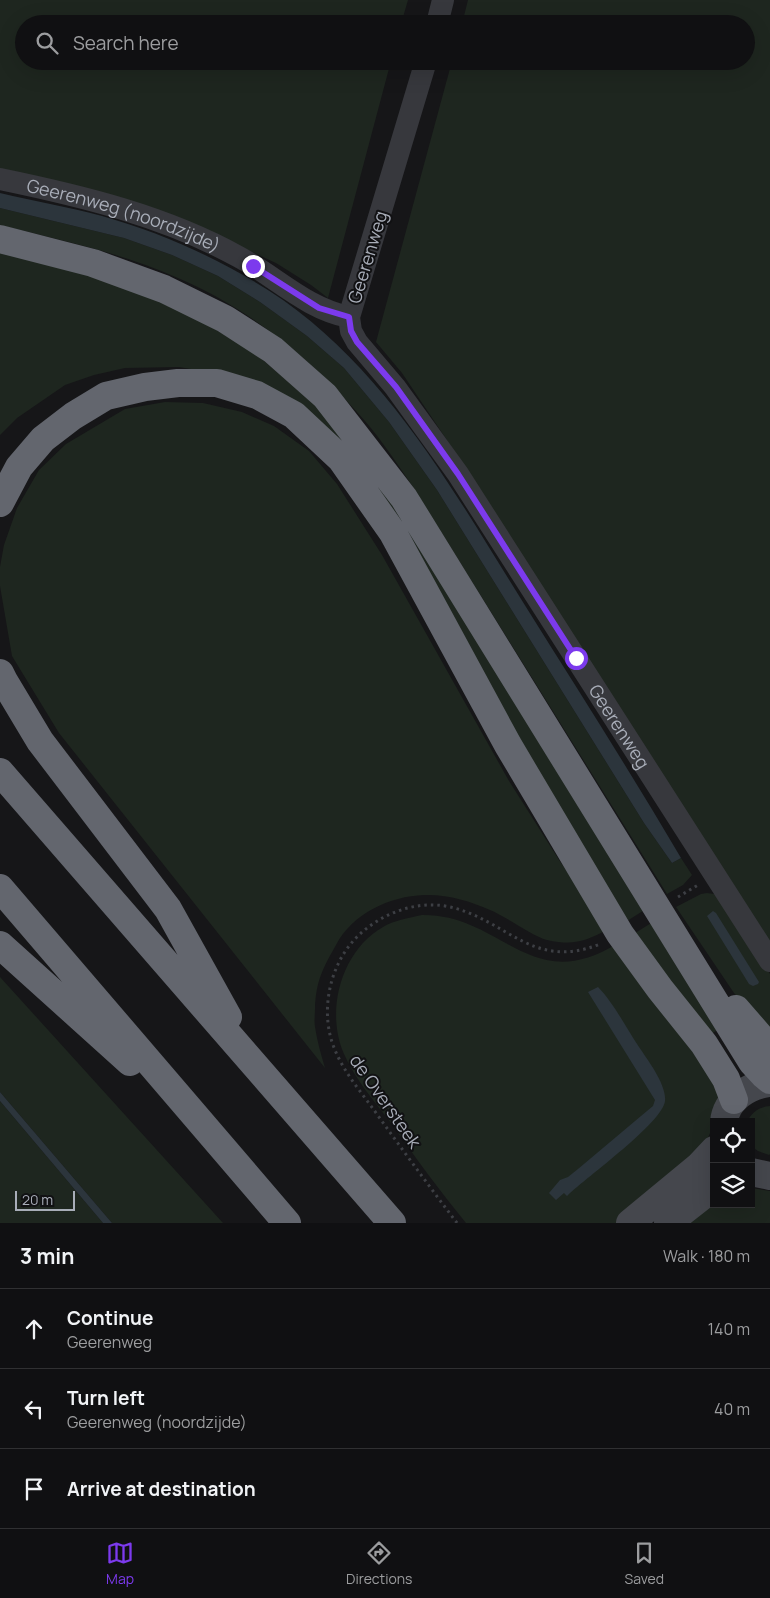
<!DOCTYPE html>
<html lang="en">
<head>
<meta charset="utf-8">
<style>
	:root { --surface:#101012; --page:#1e1e20; --text:#f1f3f6; --muted:#9c9d9f; --line:#303032; --accent:#7c3aed }
	body { margin:0; font-family:Manrope,sans-serif; background:var(--page); color:var(--text) }
	.controls { position:absolute; right:15px; bottom:15px; display:grid; overflow:hidden; border-radius:0px; box-shadow:0 5px 20px #0002 }
	.controls button { width:45px; height:45px; display:grid; place-items:center; padding:0; border:0; border-bottom:1px solid var(--line); background:var(--surface); color:var(--text); font:25px sans-serif }
	.scale { position:absolute; left:15px; bottom:12px; width:60px; box-sizing:border-box; padding-left:5px; border:2px solid #a8adb8; border-top:0; font-size:14px; line-height:18px; white-space:nowrap; color:#a8adb8; -webkit-text-stroke:4px #111113; paint-order:stroke }
	.stop { position:absolute; width:15px; height:15px; margin:-11px; border:4px solid #7c3aed; border-radius:50%; background:#fff }
	.stop.end { background:#7c3aed; border-color:#fff; box-shadow:0 1px 5px #0008 }
	.list { margin:0; padding:0; list-style:none }
	h2 { display:flex; justify-content:space-between; align-items:center; height:65px; margin:0; padding:0 20px; font-size:21px }
	h2 small { font-size:16px; font-weight:400; color:var(--muted) }
	.list li { display:grid; grid-template-columns:32px 1fr auto; gap:15px; align-items:center; box-sizing:border-box; height:80px; padding:0 20px; border-top:1px solid var(--line) }
	.list b { display:block; font-size:19px; white-space:nowrap }
	.list p { margin:0; font-size:16px; white-space:nowrap; color:var(--muted) }
	.list em { font-size:16px; font-style:normal; color:var(--muted) }
	.icon { flex:none; width:28px; height:28px; fill:none; stroke:currentColor; stroke-width:2; stroke-linecap:round; stroke-linejoin:round }
	.map { position:relative; flex:none; width:770px; height:1223px; overflow:hidden }
	.search { position:absolute; background:var(--surface); box-shadow:0 5px 20px #0002; left:15px; right:15px; top:15px; height:55px; display:flex; align-items:center; gap:12px; box-sizing:border-box; padding:0 18px; border-radius:28px; color:var(--muted); font-size:19px }
	.sheet { height:305px; background:var(--surface) }
	nav { display:flex; justify-content:space-around; align-items:center; box-sizing:border-box; height:70px; border-top:1px solid var(--line); background:var(--surface); font-size:14px; color:var(--muted) }
	nav a { display:grid; justify-items:center; gap:2px }
	nav .on { color:var(--accent) }
	.map>svg:first-child { display:block }
	.green { fill:#1e261f }
	.water { fill:#2c353c }
	.lines { fill:none; stroke-linecap:round; stroke-linejoin:round }
	.path { stroke:#3d3f44; stroke-width:3; stroke-dasharray:2.5 4; stroke-linecap:butt }
	.minor { stroke:#37383d; stroke-width:22 }
	.secondary { stroke:#45474d; stroke-width:28 }
	.motorway { stroke:#63666e; stroke-width:28 }
	.route { stroke:#7c3aed; stroke-width:6 }
	.labels { text-anchor:middle; dominant-baseline:central; stroke-width:4; stroke-linejoin:round; paint-order:stroke }
	.street-label { font-size:18px; fill:#a8adb8; stroke:#111113 }
</style>
</head>
<body>
<div class="map">
<svg width="770" height="1223" viewBox="0 0 770 1223">
	<rect width="100%" height="100%" fill="#161618"/>
	<path class="green" d="M0,0H408L401,24H24V61H391L328,298L311,285L276,263L215,235L0,170Z
		M468,0H770V947L485,497L402,373L376,342L452,61H746V24H462Z
		M0,208L124,238L172,255L218,276L260,302L307,336L344,368L389,422L437,490L644,823L672,863L681,858L692,875L683,885L667,894L411,484C394,459 377,433 356,411C307,355 246,307 178,278C122,253 60,240 0,225Z
		M0,252L114,280L164,299L255,353L323,412L361,456L649,907L624,923L351,460L214,373L179,367L125,368L94,375L65,385L17,418L0,435Z
		M165,402L203,403L242,412L274,426L309,451L337,484L382,555L509,781L561,863L609,929C585,941 575,946 547,940C532,936 507,917 490,910C470,901 447,894 424,895C390,896 352,914 336,945C323,968 316,981 315,1008C315,1015 314,1021 315,1027C317,1041 321,1054 325,1068L59,733L12,656L0,586V567L4,545L17,508L39,470L66,444L125,409Z
		M707,893L714,894L725,903L770,974V1031L734,993L676,907L701,894Z
		M422,915C503,914 530,998 618,943L674,1017L720,1094L713,1126L707,1140L662,1185L616,1223H466C439,1190 415,1157 391,1123C374,1101 355,1079 344,1054C325,1011 341,951 383,927C395,920 409,918 422,915Z
		M656,920L723,1027L706,1037L632,935Z
		M0,977L223,1223H112L0,1092Z
		M0,1101L103,1223H0Z
		M770,1106V1154L769,1155L758,1151L751,1146V1122H747C752,1112 759,1107 770,1106Z
		M751,1188L770,1191V1223H687L714,1204H751Z"/>
	<path class="water" d="M0,193C34,201 69,207 102,216C166,234 229,263 283,300C391,376 457,497 526,607C578,690 631,773 681,858L672,863L644,823L437,490L389,422L344,368L307,336L260,302L218,276L172,255L124,238L0,208Z
		M713,911L716,913L759,982L758,984L753,986L749,984L707,916Z
		M598,987C613,1002 627,1029 639,1047C647,1059 667,1085 665,1101C663,1122 587,1177 568,1195L567,1196L564,1193L556,1200L549,1193L560,1180L568,1177L578,1169L641,1116L653,1106L655,1100L588,992Z
		M0,1092L112,1223H103L0,1101Z"/>
	<g class="lines">
		<path class="path" d="M678,897L698,885
			M457,1223C429,1186 401,1148 374,1110C360,1091 344,1072 335,1050C319,1013 329,963 359,935C381,914 414,901 445,906C506,917 531,972 600,944"/>
		<g class="minor">
			<path d="M437,24L443,0"/>
			<path id="s1" d="M426,61L349,317L351,331L357,342L395,387L458,474L770,961"/>
			<path id="s2" d="M0,179C82,196 165,216 239,257C276,277 307,309 349,317"/>
		</g>
		<path class="secondary" d="M724,1122C726,1099 749,1085 770,1083
			M751,1172L770,1176
			M630,1223L699,1166L714,1150
			M668,1223L714,1187"/>
		<path class="motorway" d="M0,239L93,263L164,289L225,319L273,350L325,396L404,498L752,1062L764,1075L770,1080
			M0,503L19,467L43,439L73,416L106,396L145,387L178,383H217L257,395L294,415L341,459L393,533L508,745L620,934L660,989L704,1044L726,1079L734,1100
			M0,673L4,681L40,741L168,909L228,1017
			M0,772L392,1223
			M0,888L287,1223
			M0,945L130,1062
			M736,1009L770,1048"/>
	</g>
	<g class="lines">
		<path class="route" d="M253,266L319,308L349,317L351,331L357,342L396,387L458,474L576,658"/>
	</g>
	<g class="labels">
		<g class="street-label">
			<text stroke="none"><textPath href="#s2" startOffset="129">Geerenweg (noordzijde)</textPath></text>
			<text transform="translate(367 257) rotate(-73)">Geerenweg</text>
			<text stroke="none"><textPath href="#s1" startOffset="760">Geerenweg</textPath></text>
			<text transform="translate(386 1101) rotate(55)">de Oversteek</text>
		</g>
	</g>
</svg>
<div class="controls">
<button><svg class="icon" aria-label="locate" viewBox="0 0 24 24"><circle cx="12" cy="12" r="6"/><path d="M12 2v4M12 18v4M2 12h4M18 12h4"/></svg></button>
<button><svg class="icon" aria-label="layers" viewBox="0 0 24 24"><path d="M12 4l9 5-9 5-9-5zM3 14l9 5 9-5"/></svg></button>
</div>
<div class="scale">20 m</div>
<div class="stop" style="left:576px;top:658px"></div>
<div class="stop end" style="left:253px;top:266px"></div>
<div class="search"><svg class="icon" aria-label="search" viewBox="0 0 24 24"><circle cx="10" cy="10" r="6"/><path d="M15 15l6 6"/></svg>Search here</div>
</div>
<section class="sheet">
<h2>3 min<small>Walk · 180 m</small></h2>
<ul class="list">
<li><svg class="icon" aria-label="ahead" viewBox="0 0 24 24"><path d="M12 20V5M6 11l6-6 6 6"/></svg><div><b>Continue</b><p>Geerenweg</p></div><em>140 m</em></li>
<li><svg class="icon" aria-label="left" viewBox="0 0 24 24"><path d="M17 20v-9H6M10 6l-5 5 5 5"/></svg><div><b>Turn left</b><p>Geerenweg (noordzijde)</p></div><em>40 m</em></li>
<li><svg class="icon" aria-label="arrive" viewBox="0 0 24 24"><path d="M6 21V4h12l-3 4 3 4H6"/></svg><div><b>Arrive at destination</b></div></li>
</ul>
</section>
<nav>
<a class="on"><svg class="icon" aria-label="map" viewBox="0 0 24 24"><path d="M3 6l6-2 6 2 6-2v14l-6 2-6-2-6 2zM9 4v14M15 6v14"/></svg>Map</a>
<a><svg class="icon" aria-label="directions" viewBox="0 0 24 24"><path d="M12 3l9 9-9 9-9-9zM9 14v-3h6M13 9l2 2-2 2"/></svg>Directions</a>
<a><svg class="icon" aria-label="saved" viewBox="0 0 24 24"><path d="M7 4h10v16l-5-4-5 4z"/></svg>Saved</a>
</nav>
</body>
</html>
